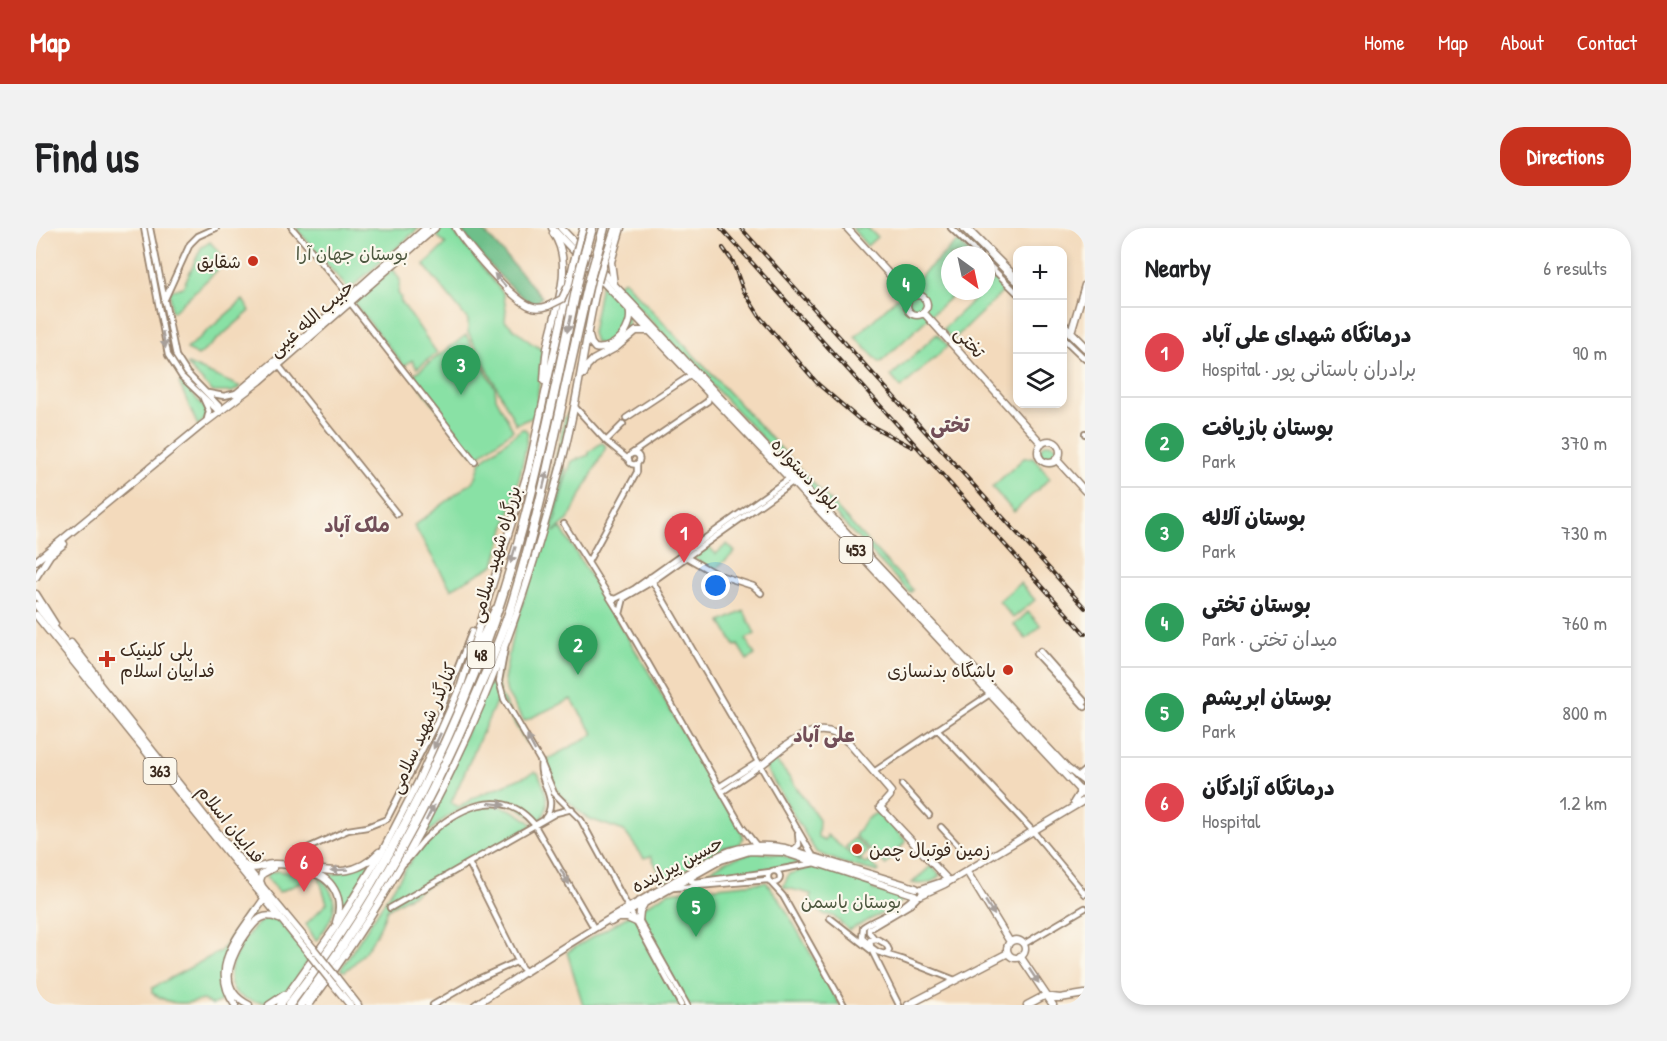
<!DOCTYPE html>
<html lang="en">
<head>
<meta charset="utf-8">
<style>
	:root { --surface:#fff; --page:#f2f2f2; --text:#202124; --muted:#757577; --line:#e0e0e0; --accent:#c8321e }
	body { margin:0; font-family:"Patrick Hand","Playpen Sans Arabic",sans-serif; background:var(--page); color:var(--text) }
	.controls { position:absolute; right:18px; top:18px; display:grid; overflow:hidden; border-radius:12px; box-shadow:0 3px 9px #0003 }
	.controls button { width:54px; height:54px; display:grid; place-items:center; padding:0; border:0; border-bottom:2px solid var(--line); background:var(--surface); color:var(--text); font:30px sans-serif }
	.compass { position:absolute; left:905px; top:18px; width:54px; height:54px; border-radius:50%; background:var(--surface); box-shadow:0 3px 9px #0003; rotate:147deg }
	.you { position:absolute; left:680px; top:358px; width:21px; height:21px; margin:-15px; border:4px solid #fff; border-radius:50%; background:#1a73e8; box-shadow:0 0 0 9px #1a73e833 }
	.badge { display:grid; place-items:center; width:39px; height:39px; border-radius:50%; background:var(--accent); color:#fff; font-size:20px; font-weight:700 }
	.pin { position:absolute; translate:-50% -50px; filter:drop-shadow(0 2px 3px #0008) }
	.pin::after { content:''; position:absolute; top:32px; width:21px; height:18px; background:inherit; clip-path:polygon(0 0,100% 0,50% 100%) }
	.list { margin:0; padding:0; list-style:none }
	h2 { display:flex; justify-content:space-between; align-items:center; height:78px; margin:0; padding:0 24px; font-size:26px }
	h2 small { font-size:20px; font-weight:400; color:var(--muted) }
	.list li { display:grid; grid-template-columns:39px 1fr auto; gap:18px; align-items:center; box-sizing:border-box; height:90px; padding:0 24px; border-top:2px solid var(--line) }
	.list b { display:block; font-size:22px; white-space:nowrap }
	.list p { margin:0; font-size:20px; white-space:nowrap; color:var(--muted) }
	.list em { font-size:20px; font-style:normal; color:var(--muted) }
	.icon { flex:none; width:33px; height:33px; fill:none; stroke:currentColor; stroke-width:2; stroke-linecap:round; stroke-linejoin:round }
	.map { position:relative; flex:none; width:1049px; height:777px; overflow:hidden; border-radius:24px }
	header { display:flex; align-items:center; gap:36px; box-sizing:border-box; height:84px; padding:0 30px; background:var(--accent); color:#fff }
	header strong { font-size:28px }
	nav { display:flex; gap:33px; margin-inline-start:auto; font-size:21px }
	.intro { display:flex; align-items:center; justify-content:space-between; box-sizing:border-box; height:144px; padding:0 36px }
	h1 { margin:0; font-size:42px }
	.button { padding:15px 27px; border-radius:24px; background:var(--accent); color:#fff; font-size:21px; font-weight:700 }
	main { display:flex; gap:36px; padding:0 36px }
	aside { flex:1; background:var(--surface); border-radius:24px; box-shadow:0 3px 9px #0003 }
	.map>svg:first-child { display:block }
	.green { fill:#89e1a5; stroke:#628662; stroke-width:1.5 }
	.forest { fill:#6ebf8a; stroke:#547454; stroke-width:1.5 }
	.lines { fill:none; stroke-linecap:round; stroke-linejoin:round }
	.minor-casing { stroke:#97826d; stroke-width:8 }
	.major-casing { stroke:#97826d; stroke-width:9 }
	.highway-casing { stroke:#97826d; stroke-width:11 }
	.minor { stroke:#fff; stroke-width:4.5 }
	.major { stroke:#fff; stroke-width:6 }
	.highway { stroke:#fff; stroke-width:8 }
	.rail-casing { stroke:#3b2a1e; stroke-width:4 }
	.rail { stroke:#fbf7ec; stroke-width:1.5; stroke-dasharray:4.5; stroke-linecap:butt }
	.major-bridge-casing { stroke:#97826d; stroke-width:9; stroke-linecap:butt }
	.highway-bridge-casing { stroke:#97826d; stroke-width:11; stroke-linecap:butt }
	.major-bridge { stroke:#fff; stroke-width:6 }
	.highway-bridge { stroke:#fff; stroke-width:8 }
	.oneway { fill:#a79f9a }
	.poi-dot { fill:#c8321e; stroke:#fbf7ec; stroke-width:2 }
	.labels { text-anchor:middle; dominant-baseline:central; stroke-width:4.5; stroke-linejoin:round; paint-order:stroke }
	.shield { fill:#fbf7ec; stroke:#75685c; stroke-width:1.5 }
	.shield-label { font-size:16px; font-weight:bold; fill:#3b2a1e }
	.park-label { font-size:18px; fill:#4e5840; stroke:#fbf7ec }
	.poi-label { font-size:18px; fill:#3b2a1e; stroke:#fbf7ec; text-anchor:end }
	.street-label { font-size:18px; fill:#3b2a1e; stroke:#fbf7ec }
	.neighbourhood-label { font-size:20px; font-weight:bold; fill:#724e58; stroke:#fbf7ec }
</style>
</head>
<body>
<header>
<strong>Map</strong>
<nav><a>Home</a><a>Map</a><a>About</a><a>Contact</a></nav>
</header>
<div class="intro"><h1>Find us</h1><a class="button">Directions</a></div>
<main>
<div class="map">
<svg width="1049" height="777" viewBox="0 0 1049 777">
	<rect width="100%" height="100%" fill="#fbf7ec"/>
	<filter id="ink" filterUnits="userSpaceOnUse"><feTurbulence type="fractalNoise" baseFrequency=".0167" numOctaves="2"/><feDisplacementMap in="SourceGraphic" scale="12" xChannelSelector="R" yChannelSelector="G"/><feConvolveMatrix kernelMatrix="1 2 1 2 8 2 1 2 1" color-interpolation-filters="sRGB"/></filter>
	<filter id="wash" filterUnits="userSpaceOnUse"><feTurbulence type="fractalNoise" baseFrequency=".008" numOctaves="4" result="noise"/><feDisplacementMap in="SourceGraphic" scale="24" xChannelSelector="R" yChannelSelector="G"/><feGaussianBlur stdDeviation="1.35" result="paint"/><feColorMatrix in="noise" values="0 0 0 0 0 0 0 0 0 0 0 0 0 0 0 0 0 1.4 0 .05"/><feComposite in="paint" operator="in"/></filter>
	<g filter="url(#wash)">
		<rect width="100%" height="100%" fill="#f3dabc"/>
		<path class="green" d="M260,0H383L313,62Z
			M407,0H415L467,65L470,81L469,93L495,115L506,121L500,188L480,196L432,104V92L388,37L410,16L400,7Z
			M816,0H832L841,9L831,18Z
			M922,13L935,27H914V63H921L844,135L819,109Z
			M174,14L191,33L137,84L135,82L134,63L147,59L165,20Z
			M357,41L364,52L362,65L365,70L364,72L401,125L381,140L376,132L368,138L318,75Z
			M961,49L971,60L917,112L907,101L947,63H950V60Z
			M588,52L594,59L877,362L874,365L584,60L581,57Z
			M565,55L591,82L592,97L580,111L567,118L559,114L556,105Z
			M207,72L214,83L162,128L151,121Z
			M901,106L912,118L865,160L855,148Z
			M430,107L459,160L460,170L477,202L444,227L436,226L376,148Z
			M152,136L205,159L196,164H177L151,137Z
			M145,154L170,181V190L162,198L143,155Z
			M537,179L526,226L513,261L529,189Z
			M486,201H489L492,205C486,250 471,293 458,337L415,361L378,298L435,255L440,249L445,233Z
			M565,215L568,216L570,219L532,292L517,304L525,300L612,443L683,568L705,600L707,609L704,616L689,619L628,654L615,628L608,630L588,603L551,590L522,565L508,533L558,506L535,471L488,493L471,466L468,451L475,414L527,239L530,241L517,299L528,255L536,233L553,227V224Z
			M1004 224a9 9 0 1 1 18 0a9 9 0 1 1-18 0Z
			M997,229L1014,250L978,284L956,259L988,230Z
			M670,316L680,326L691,316L699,324L677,343L655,328Z
			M984,355L999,372L977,390L963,373Z
			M708,383L719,406L710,411L719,427L711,432L702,417L699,418L685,394Z
			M992,384L1005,398L990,411L978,397Z
			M469,422L461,454L465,468L492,514L490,515L467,476L460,474L415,575L423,579L439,569L499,544L502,545C507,556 514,570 510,582C508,589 503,592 503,599C498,590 488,582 479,578C437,560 395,597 373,628Z
			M738,531L750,545L783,591L782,610L789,613L791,607L823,633L825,632L829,636L832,634L843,642L842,644L807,635L780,624L729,539Z
			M455,577C473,579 484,585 497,597L351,681C344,703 328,730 309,743L304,742L385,617L407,598L424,586L433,581Z
			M840,585L845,586L870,613L850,637L819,608L829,592Z
			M818,610L832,623L824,632L810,619Z
			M717,624L743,626L767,635L660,651L690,633Z
			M341,628L301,693L302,664L279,644L299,646Z
			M778,638L837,655V662L873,669L853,682L813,702L797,688L787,686L775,674V666L747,659L753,646Z
			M895,638L904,647C896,656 887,657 876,655Z
			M242,643L278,649L243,664L230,649L233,645Z
			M283,650C309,671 297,692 280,713L270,696L291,675Z
			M730,654L744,672L804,777H547L531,724L633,664Z
			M211,683L217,686L188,734C184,751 188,763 197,777H192L188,772L176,777L167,772C145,777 135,777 116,765V760L185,723Z
			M231,690L242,692L274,730C263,744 253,765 238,773C221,777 196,771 194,752C192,733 214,697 231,690Z"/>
		<path class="forest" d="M424,0H445L506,69L500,76C484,75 433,15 424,0Z"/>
	</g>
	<g filter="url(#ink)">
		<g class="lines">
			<defs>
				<path id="minor" d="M108,0L132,127L146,149L183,184
					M114,0L140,128L151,145L186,181
					M256,0L314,68
					M915,0L943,27
					M950,34L981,65
					M128,73L154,16L162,8L180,0
					M313,73L439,234
					M1026,109L1049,131
					M243,138L361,286
					M172,165L188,168L201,165
					M167,170L173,183L171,191
					M539,179L570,213L593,232
					M590,190L655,147
					M1049,205V206
					M570,213L587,196
					M592.5 231a5.5 5.5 0 1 1 11 0a5.5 5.5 0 1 1-11 0Z
					M595,226L672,173L673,166
					M528,296L584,386L706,599L720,617
					M650,329L680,346L717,358L725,365
					M552,334L601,244V237
					M614,349L777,628
					M575,370L579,371L598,361L755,249
					M584,386L588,370L617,353L758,253
					M469,420L463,453L468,471L505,534L518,565L545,592L645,777
					M1004,423L1049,474
					M1000,426L1049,479
					M901,501L996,602L1049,666
					M505,534C501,553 524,571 509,590
					M839,543L954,466
					M1041,549L1049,542
					M866,557L893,587
					M683,559L722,534
					M686,564L724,538
					M905,599L928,624
					M757,622L763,617L762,606
					M368,635C376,628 382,618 389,611C419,581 465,556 498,596L558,700
					M433,635L484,737
					M264,638L260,631L263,624L312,602L331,599L351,591L400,495L436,403
					M732 649a6 6 0 1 1 12 0a6 6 0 1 1-12 0Z
					M736,643L779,635
					M656,649L655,653L660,654L734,644
					M735,655L747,668L808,777
					M637,660L732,652
					M354,680L520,585L536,581
					M602,690L651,777
					M794,690L836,723L863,777
					M838,710L833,704V701L875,676L883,668
					M988,716L1049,680
					M834,717L826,710L827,699C841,689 870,681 879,667
					M849,726L853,722L850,716L841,711L834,712L835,719L842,724L868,732L919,752
					M397,777L440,752L480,734L490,744"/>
				<path id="major" d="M420,0C430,17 476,71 494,78C500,81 506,80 512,78
					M516,0L753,250L1049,568
					M525,0L1031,540L1049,554
					M811,0L874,69
					M544,10L547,0
					M568,33L579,0
					M578,56L575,34L585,0
					M871 77a10 10 0 1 1 20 0a10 10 0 1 1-20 0Z
					M888,85L1006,216
					M1036,101L1049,57
					M553,108L555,115L559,120C578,124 599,99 593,81
					M548,146L551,138L557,132L581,119L600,103H614
					M508,153C509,141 509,128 512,116C519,82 539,36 517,5
					M200,166L269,108L390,0
					M1002 224a11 11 0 1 1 22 0a11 11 0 1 1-22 0Z
					M1020,231L1049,263
					M0,333L166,197L224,153L399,0
					M0,349L14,327L28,316
					M0,366L19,396
					M0,377L191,616L278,721
					M0,387L274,727
					M35,415L60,447L62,453
					M442,418L459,381
					M724,538C750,519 781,484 813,515L855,564L854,568L844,579L912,652
					M1038,574L1043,566V561L1046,562L1049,559
					M211,638C221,643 227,636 237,636C276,635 311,659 343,624
					M271,644C296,647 309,671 300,694
					M933,647L974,714
					M226,658L224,653L226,646L237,640
					M885,661L912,652
					M885,667L909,656L1049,572
					M584,690H591L600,694
					M603,693L604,683L608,676
					M575,694L685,632L714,623L747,624L879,667
					M971 721a9 9 0 1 1 18 0a9 9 0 1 1-18 0Z
					M984,728L1017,777
					M301,750L322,777
					M297,756L314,777
					M199,777C171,737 206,704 228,671
					M213,777C182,762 192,735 206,712C211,705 217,694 225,690C231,687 237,688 243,691
					M233,777L248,767
					M244,777L298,701L346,624L382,554L425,457L492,243L538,33
					M273,777C363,657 433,522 482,381C499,332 513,282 526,233C542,174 548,114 562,54
					M439,777C502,735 564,695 630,658C651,646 672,631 694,623C712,617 730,616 749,620L880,660
					M872,777L972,725
					M991,777L1008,768L1024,770L1049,766"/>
				<path id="highway" d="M929,0L981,52
					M551,18L556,0
					M561,26L568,0
					M1026,96L1049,119
					M253,777C337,667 403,542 451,412C495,292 518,164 545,39
					M265,777C334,684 389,585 435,479C450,444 466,410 477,373C510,266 528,156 555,47"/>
			</defs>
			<use href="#minor" class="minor-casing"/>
			<use href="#major" class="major-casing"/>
			<use href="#highway" class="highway-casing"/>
			<use href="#minor" class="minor"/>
			<use href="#major" class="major"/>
			<use href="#highway" class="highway"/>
			<defs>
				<path id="rail" d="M685,0L1049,406
					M705,0L1049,380
					M687,20L697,34L707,62L724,89L782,156L824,192L876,219"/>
			</defs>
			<use href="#rail" class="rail-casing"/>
			<use href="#rail" class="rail"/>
			<defs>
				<path id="major-bridge" d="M538,33L544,10
					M562,54L568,33
					M512,78L526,71L532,58
					M278,721L301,750
					M274,727L297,756"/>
				<path id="highway-bridge" d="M545,39L551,18
					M555,47L561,26"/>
			</defs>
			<use href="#major-bridge" class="major-bridge-casing"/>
			<use href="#highway-bridge" class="highway-bridge-casing"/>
			<use href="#major-bridge" class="major-bridge"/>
			<use href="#highway-bridge" class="highway-bridge"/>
		</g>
		<defs><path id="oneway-solid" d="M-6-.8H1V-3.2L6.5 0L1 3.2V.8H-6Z" transform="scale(1.5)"/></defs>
		<g class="oneway">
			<use href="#oneway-solid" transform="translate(464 52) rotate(-132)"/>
			<use href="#oneway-solid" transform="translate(533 96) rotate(103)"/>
			<use href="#oneway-solid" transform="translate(128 112) rotate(80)"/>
			<use href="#oneway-solid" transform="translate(509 252) rotate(-76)"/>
			<use href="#oneway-solid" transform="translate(477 327) rotate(107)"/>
			<use href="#oneway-solid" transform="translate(401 513) rotate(115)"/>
			<use href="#oneway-solid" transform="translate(495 515) rotate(-118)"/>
			<use href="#oneway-solid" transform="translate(461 576) rotate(7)"/>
			<use href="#oneway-solid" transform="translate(394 585) rotate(-63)"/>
			<use href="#oneway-solid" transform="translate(303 642) rotate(177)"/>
			<use href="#oneway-solid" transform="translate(529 649) rotate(60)"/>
			<use href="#oneway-solid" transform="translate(954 680) rotate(58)"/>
			<use href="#oneway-solid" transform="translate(998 748) rotate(56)"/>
		</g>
	</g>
	<g class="poi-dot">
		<circle cx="217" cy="33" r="6"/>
		<path d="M68 422h6v6h6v6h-6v6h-6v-6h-6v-6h6z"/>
		<circle cx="972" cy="442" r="6"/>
		<circle cx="821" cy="621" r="6"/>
	</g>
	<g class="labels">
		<g class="shield">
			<rect x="803.5" y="309" width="33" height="26" rx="4.5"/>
			<rect x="431.5" y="414" width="27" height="26" rx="4.5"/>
			<rect x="107.5" y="530" width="33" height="26" rx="4.5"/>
		</g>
		<g class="shield-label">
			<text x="820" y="322">453</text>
			<text x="445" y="427">48</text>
			<text x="124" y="543">363</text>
		</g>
		<g class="park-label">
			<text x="316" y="25">بوستان جهان آرا</text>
			<text x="815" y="673">بوستان یاسمن</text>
		</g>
		<g class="poi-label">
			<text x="205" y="33">شقایق</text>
			<text x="84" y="421" text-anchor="start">پلی کلینیک<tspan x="84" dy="21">فداییان اسلام</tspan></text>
			<text x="960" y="442">باشگاه بدنسازی</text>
			<text x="833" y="621" text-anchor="start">زمین فوتبال چمن</text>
		</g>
		<g class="street-label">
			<text transform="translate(275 90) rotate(-41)">حبیب الله غیبی</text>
			<text transform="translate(934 114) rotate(48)">تختی</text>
			<text transform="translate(770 246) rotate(47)">بلوار دستواره</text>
			<text transform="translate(459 326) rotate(-74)">بزرگراه شهید سلامی</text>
			<text transform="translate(387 500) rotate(-66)">کنارگذر شهید سلامی</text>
			<text transform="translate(195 596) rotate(51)">فداییان اسلام</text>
			<text transform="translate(641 636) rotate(-28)">حسین پیراینده</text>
		</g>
		<g class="neighbourhood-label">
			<text x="914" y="196">تختی</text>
			<text x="321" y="296">ملک آباد</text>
			<text x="788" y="506">علی آباد</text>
		</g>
	</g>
</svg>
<div class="controls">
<button>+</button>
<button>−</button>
<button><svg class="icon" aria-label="layers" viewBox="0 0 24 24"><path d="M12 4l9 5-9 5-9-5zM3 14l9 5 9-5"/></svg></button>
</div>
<svg class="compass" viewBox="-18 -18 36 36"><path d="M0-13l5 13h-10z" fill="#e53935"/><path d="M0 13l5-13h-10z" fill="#757577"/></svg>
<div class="you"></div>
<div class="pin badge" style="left:648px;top:335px;background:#e0444e">1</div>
<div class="pin badge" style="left:542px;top:447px;background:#2e9e5b">2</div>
<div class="pin badge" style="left:425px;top:167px;background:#2e9e5b">3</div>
<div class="pin badge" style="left:870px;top:86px;background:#2e9e5b">4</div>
<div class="pin badge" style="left:660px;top:709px;background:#2e9e5b">5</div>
<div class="pin badge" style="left:268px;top:664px;background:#e0444e">6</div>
</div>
<aside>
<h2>Nearby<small>6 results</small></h2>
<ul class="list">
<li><span class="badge" style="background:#e0444e">1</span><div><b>درمانگاه شهدای علی آباد</b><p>Hospital · برادران باستانی پور</p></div><em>90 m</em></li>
<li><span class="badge" style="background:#2e9e5b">2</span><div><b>بوستان بازیافت</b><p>Park</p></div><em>370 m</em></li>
<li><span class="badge" style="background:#2e9e5b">3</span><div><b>بوستان آلاله</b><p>Park</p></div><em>730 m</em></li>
<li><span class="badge" style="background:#2e9e5b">4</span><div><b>بوستان تختی</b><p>Park · میدان تختی</p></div><em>760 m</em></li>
<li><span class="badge" style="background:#2e9e5b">5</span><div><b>بوستان ابریشم</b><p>Park</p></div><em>800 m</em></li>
<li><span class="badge" style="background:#e0444e">6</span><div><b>درمانگاه آزادگان</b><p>Hospital</p></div><em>1.2 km</em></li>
</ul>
</aside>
</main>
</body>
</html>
